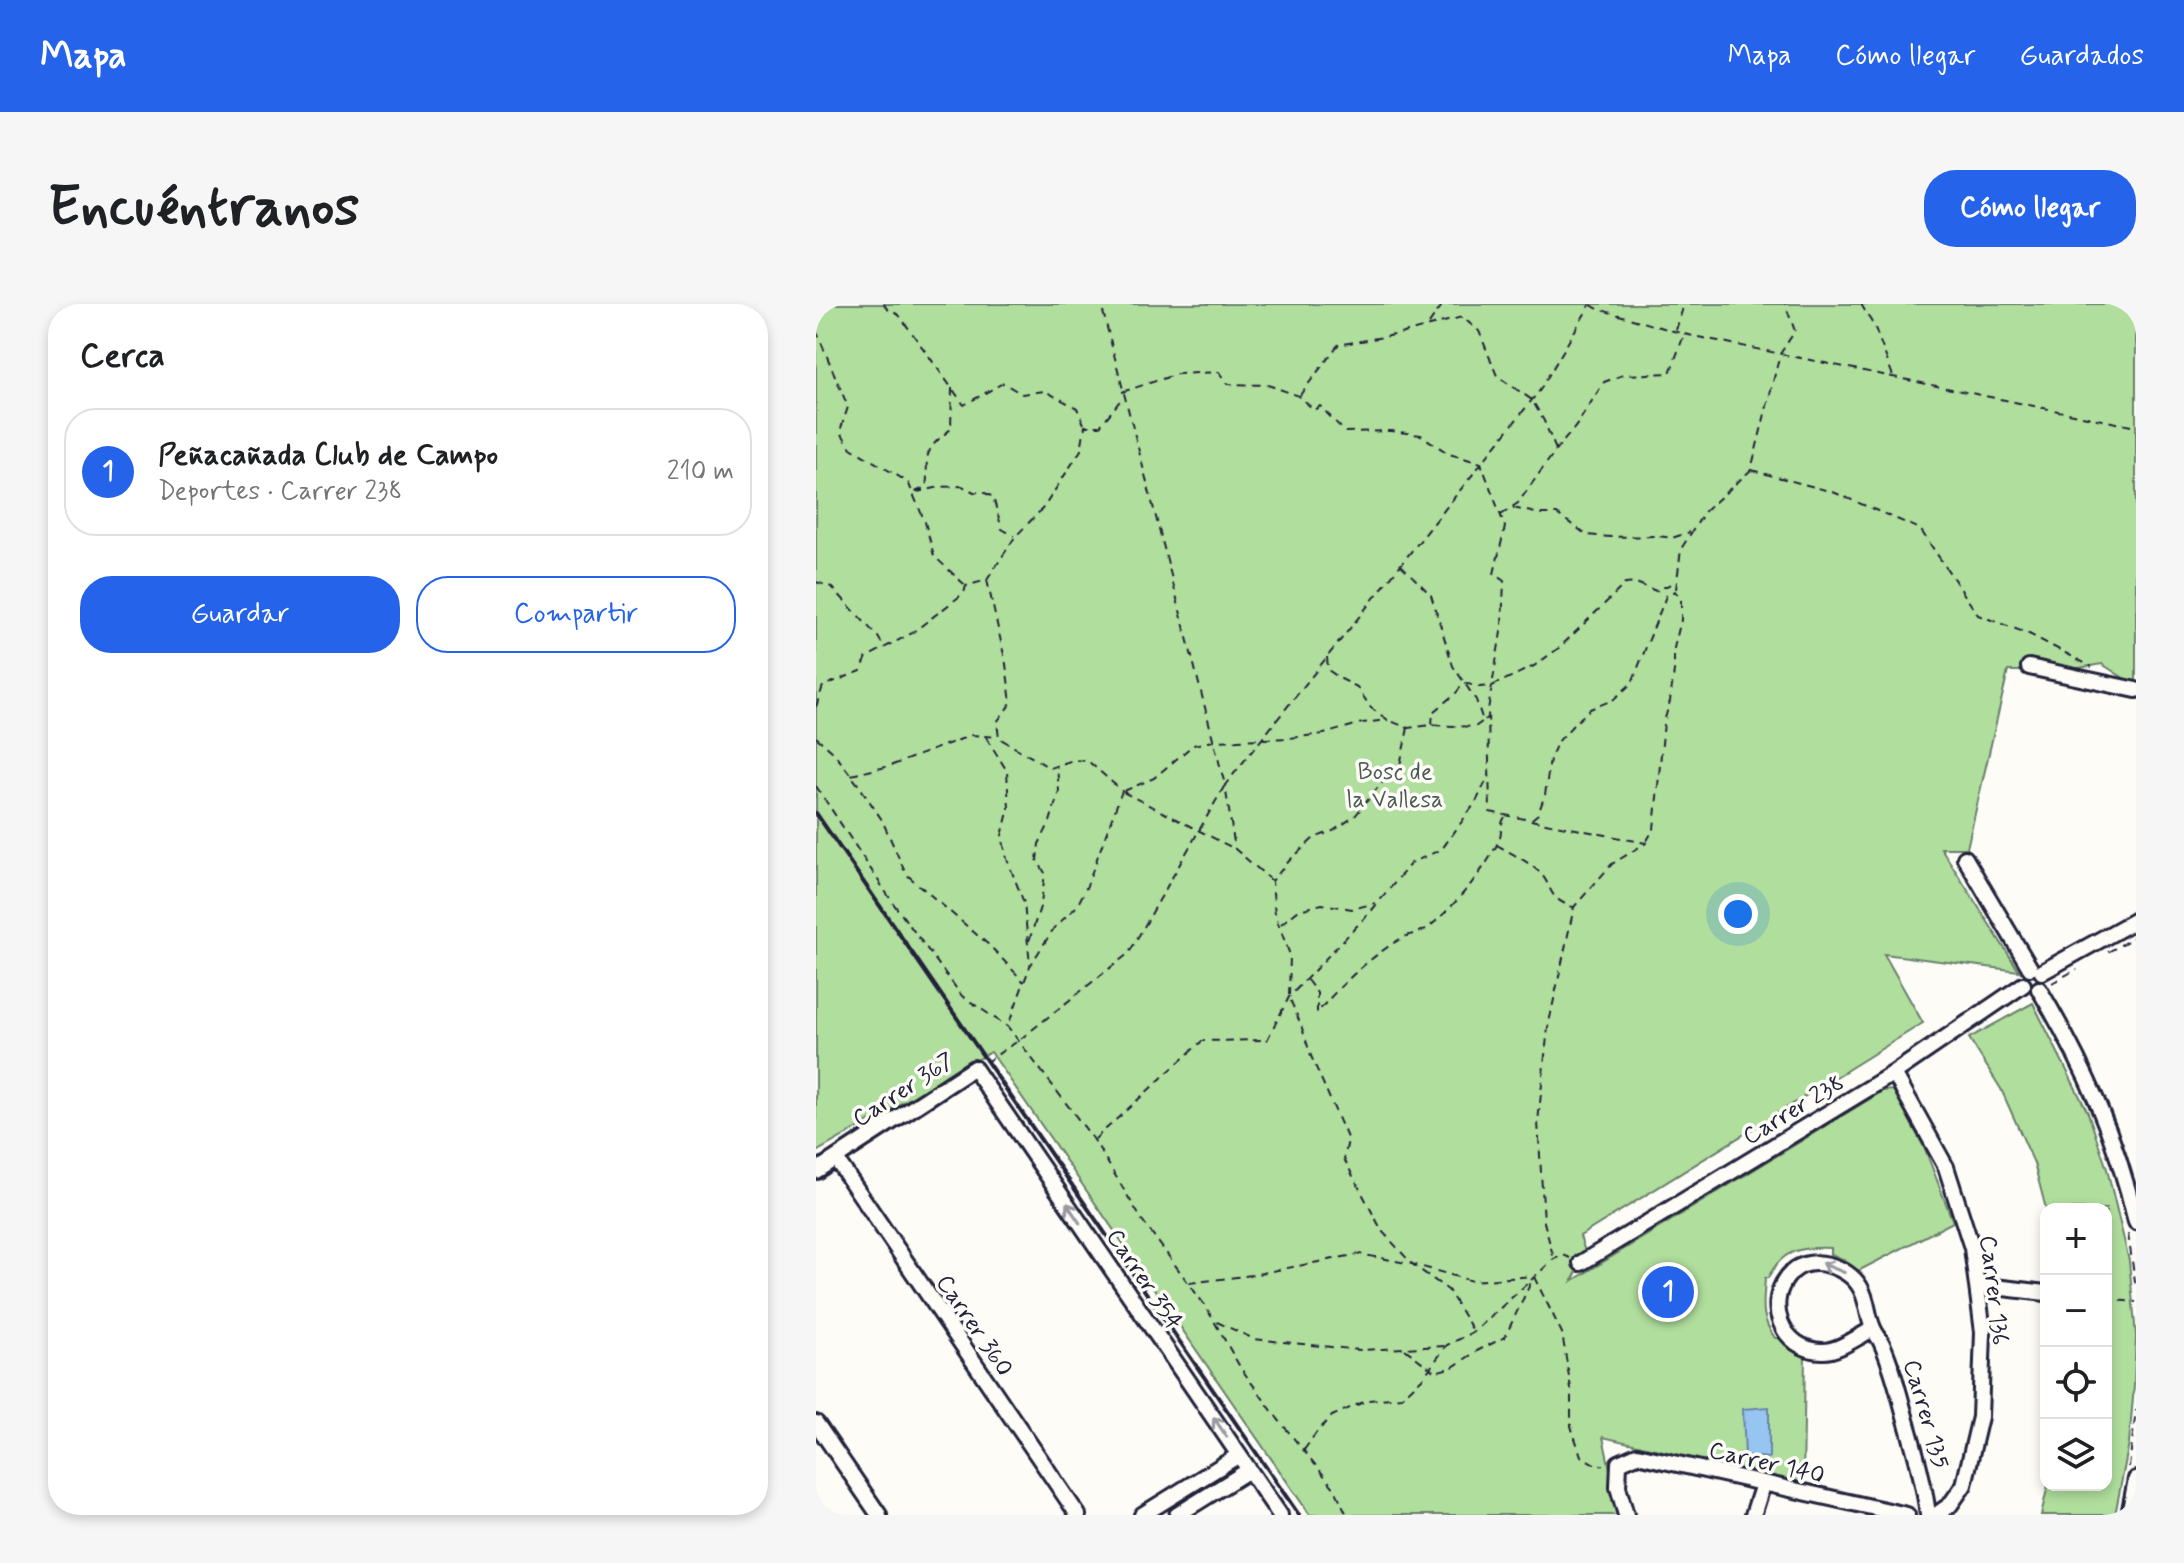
<!DOCTYPE html>
<html lang="es">
<meta charset="utf-8">
<style>
body{margin:0;font-family:Mynerve,sans-serif;background:#f6f6f6;color:#202124}
.controls{position:absolute;right:24px;bottom:24px;display:grid;overflow:hidden;border-radius:16px;box-shadow:0 4px 12px #0003}
.controls button{width:72px;height:72px;display:grid;place-items:center;padding:0;border:0;border-bottom:2px solid #e0e0e0;background:#fff;color:#202124;font:40px sans-serif}
.you{position:absolute;left:922px;top:610px;width:28px;height:28px;margin:-20px;border:6px solid #fff;border-radius:50%;background:#1a73e8;box-shadow:0 0 0 12px #1a73e833}
.badge{display:grid;place-items:center;width:52px;height:52px;border-radius:50%;background:#2563eb;color:#fff;font-size:26px;font-weight:700}
.pin{position:absolute;translate:-50% -50%;border:4px solid #fff;box-shadow:0 2px 8px #0006}
.list{margin:0;padding:0;list-style:none}
h2{display:flex;justify-content:space-between;align-items:center;height:104px;margin:0;padding:0 32px;font-size:34px}
h2 small{font-size:26px;font-weight:400;color:#757577}
.list li{display:grid;grid-template-columns:52px 1fr auto;gap:24px;align-items:center;box-sizing:border-box;height:128px;margin:0 16px 16px;padding:0 16px;border:2px solid #e0e0e0;border-radius:32px}
.list b{display:block;font-size:30px;white-space:nowrap}
.list p{margin:0;font-size:26px;white-space:nowrap;color:#757577}
.list em{font-size:26px;font-style:normal;color:#757577}
.actions{display:flex;gap:16px;padding:24px 32px}
.actions a{flex:1;padding:18px 0;border:2px solid #2563eb;border-radius:32px;text-align:center;font-size:28px;color:#2563eb}
.actions .main{background:#2563eb;color:#fff}
.icon{flex:none;width:44px;height:44px;fill:none;stroke:currentColor;stroke-width:2;stroke-linecap:round;stroke-linejoin:round}
.map{position:relative;flex:none;width:1320px;height:1211px;overflow:hidden;border-radius:32px}
header{display:flex;align-items:center;gap:48px;box-sizing:border-box;height:112px;padding:0 40px;background:#2563eb;color:#fff}
header strong{font-size:38px}
nav{display:flex;gap:44px;margin-inline-start:auto;font-size:28px}
.intro{display:flex;align-items:center;justify-content:space-between;box-sizing:border-box;height:192px;padding:0 48px}
h1{margin:0;font-size:56px}
.button{padding:20px 36px;border-radius:32px;background:#2563eb;color:#fff;font-size:28px;font-weight:700}
main{display:flex;gap:48px;padding:0 48px}
aside{flex:1;background:#fff;border-radius:32px;box-shadow:0 4px 12px #0003}
.map>svg:first-child{display:block}
</style>
<header>
<strong>Mapa</strong>
<nav><a>Mapa</a><a>Cómo llegar</a><a>Guardados</a></nav>
</header>
<div class="intro"><h1>Encuéntranos</h1><a class="button">Cómo llegar</a></div>
<main>
<aside>
<h2>Cerca<small></small></h2>
<ul class="list">
<li><span class="badge">1</span><div><b>Peñacañada Club de Campo</b><p>Deportes · Carrer 238</p></div><em>210 m</em></li>
</ul>
<div class="actions"><a class="main">Guardar</a><a>Compartir</a></div>
</aside>
<div class="map">
<svg width="1320" height="1211" viewBox="0 0 1320 1211">
<rect width="100%" height="100%" fill="#fdfcf7"/>
<filter id="ink" filterUnits="userSpaceOnUse"><feTurbulence type="fractalNoise" baseFrequency=".0125" numOctaves="2"/><feDisplacementMap in="SourceGraphic" scale="16" xChannelSelector="R" yChannelSelector="G"/><feConvolveMatrix kernelMatrix="1 2 1 2 8 2 1 2 1" color-interpolation-filters="sRGB"/></filter>
<g filter="url(#ink)">
<path fill="#b0de9d" stroke="#69806c" stroke-width="2" d="M0 0H1320V382L1286 360 1245 367H1192L1151 544H1125L1203 667 1068 650 1107 719 764 932 770 951 756 977 1067 787 1077 786 1109 845 1137 918 1042 967 1027 955 1015 950V944C985 943 966 945 952 974H949C948 998 943 1012 959 1034H968L991 1047 989 1052 987 1179 787 1133 804 1211H494L175 748 0 848Z
M1217 699 1272 809 1291 865 1313 957 1320 1032 1318 1082 1313 1139 1299 1211H1225L1232 1181H1290V905H1230L1218 859 1185 785 1153 734Z"/>
<path fill="#96c5f1" stroke="#6884a8" stroke-width="2" d="M953 1103V1154L929 1152 927 1105Z"/>
<g fill="none" stroke-linecap="round" stroke-linejoin="round">
<g stroke="#22223b" stroke-width="20">
<path id="street" d="M1213 363 1320 386
M1149 554 1214 664
M1226 668 1320 616
M1223 685C1268 761 1300 832 1320 918
M1078 769 1130 863 1156 944 1167 1028 1164 1113 1148 1181 1134 1201 1120 1211
M20 855 262 1211
M0 867 158 764 464 1211
M765 959 1078 769 1207 681
M1161 981 1230 989
M1057 1025C1043 1032 1023 1047 1007 1047 965 1047 946 996 976 968 995 950 1032 962 1044 983 1052 996 1051 1011 1057 1024 1059 1030 1064 1034 1066 1040 1077 1064 1083 1090 1090 1116 1099 1147 1108 1178 1112 1211
M0 1119 63 1211
M326 1211 423 1151
M361 1211 433 1166
M810 1211 802 1183 803 1159 821 1151 1091 1211
M937 1211 947 1180
M1313 1211 1320 1175"/>
</g>
<path stroke="#22223b" stroke-width="2" stroke-dasharray="8 6" stroke-linecap="butt" d="M68 0 71 5 83 11 148 101 187 79 206 90 229 87 261 104 268 120
M1045 0 1059 24 1077 72
M775 1 782 5 868 30 1320 123
M613 20 627 0
M0 26 32 103 24 127 35 144 92 178 109 218 118 252 149 281
M860 26 868 0
M136 84 135 125C125 133 112 142 111 156 110 166 112 172 110 183L97 189 124 183 146 182 158 188 169 189 177 193 186 225 198 232
M306 88 361 70 403 68 411 80 452 81 483 92 498 106 504 102 529 128 576 127 605 131 633 150 665 159 689 223 678 270 688 277 686 322 672 406 674 508 830 539 796 560 758 603 732 723 722 818 728 918 738 955
M484 91 522 41 584 30 646 13 663 27 681 72 716 96 728 117 740 146
M935 166 1017 188 1104 225 1162 311 1213 330 1276 363
M697 204 724 210H741L771 231 795 233 842 232 856 234 874 228
M685 211 702 199 740 146 760 122 788 78 807 71 854 69 868 31
M585 261 615 291 637 362 660 396 667 417 671 414
M171 276 190 360 195 399 181 418 183 434 234 464 257 456 272 457 306 487 270 584 261 602 238 624 214 662 192 722
M0 278 16 283 62 333 68 343
M860 285 865 245 889 207 935 166 964 50 979 27 969 0
M511 353 512 366 525 375 541 383 555 404 572 416 592 424 616 421 659 423 667 417
M0 403 7 382 45 367 51 353 96 329 148 289 150 282 171 276 199 233 228 203 265 146 269 122H284L307 93
M616 421 617 408 640 389 648 379 663 383 676 382 718 362 743 344 809 280 820 279 840 287 859 278
M592 424 584 461 563 482 539 512 517 527 498 534 473 557 456 577 459 611 474 651 473 693 485 721 495 752 532 836 528 855 566 927 596 960 632 986 658 1028
M0 433 18 449 44 483 66 516 90 570 174 642 208 678
M170 433 191 467 193 504 186 532 191 555 208 599 214 661
M35 471 74 462 156 431 182 433
M0 482 77 599 146 692 192 723 278 836 326 916 390 1003 424 1063 462 1115 519 1185 531 1211
M308 487 338 474 377 441 398 437 473 434 508 430 546 419 572 416
M307 488 419 545
M716 515 722 510 729 491 734 455 741 439 757 421 774 405 797 396 816 379 850 292 859 287 865 296V316L858 344V367L854 397 848 418 838 525 830 538
M681 541C694 549 710 556 721 566 739 582 728 593 757 603
M456 577 419 545 409 481 724 86 774 1
M465 620 483 606 506 600 536 605 560 599
M213 637 225 600 229 569 221 556 223 540 234 518 243 487 241 463
M1292 648 1320 632
M491 676 501 689V709C524 681 553 654 584 635 593 630 605 629 613 623 636 605 672 563 683 536 687 528 683 521 689 513
M1236 679 1261 665
M170 758 202 737 313 649 409 481 285 0
M279 835 386 737 451 736 473 693 556 606 595 559 626 545 660 498 673 471
M1312 930 1320 984
M718 973 746 1029 755 1085V1122L765 1152 782 1162 788 1161
M373 979 436 971 543 950 596 960 656 977 717 972
M1290 995 1320 998
M401 1018 438 1035 544 1046 630 1042
M589 1045 619 1068 637 1063 661 1047 689 1033 717 974
M488 1146 500 1129 516 1112 552 1096 586 1093 606 1075 631 1041 658 1028 738 955 747 951 754 954
M1313 1163 1320 1106"/>
<use href="#street" stroke="#fdfcf7" stroke-width="14"/>
<path stroke="#22223b" stroke-width="4" d="M0 509 483 1211"/>
</g>
<defs><path id="oneway-shaft" d="M-6 0H5M1.5-3L5.5 0L1.5 3" fill="none" stroke-width="1.6" stroke-linecap="round" stroke-linejoin="round" transform="scale(2)"/></defs>
<g stroke="#9a9aa2">
<use href="#oneway-shaft" transform="translate(257 909) rotate(-124)"/>
<use href="#oneway-shaft" transform="translate(1017 964) rotate(-158)"/>
<use href="#oneway-shaft" transform="translate(404 1123) rotate(-124)"/>
</g>
</g>
<g text-anchor="middle" stroke-width="7" stroke-linejoin="round" paint-order="stroke">
<g font-size="24" fill="#4d5a58" stroke="#fdfcf7">
<text x="579" y="475">Bosc de<tspan x="579" dy="28">la Vallesa</tspan></text>
</g>
<g font-size="24" fill="#22223b" stroke="#fdfcf7">
<text transform="translate(87 785) rotate(-33)" y="8">Carrer 367</text>
<text transform="translate(977 805) rotate(-31)" y="8">Carrer 238</text>
<text transform="translate(329 975) rotate(56)" y="8">Carrer 354</text>
<text transform="translate(1179 986) rotate(83)" y="8">Carrer 136</text>
<text transform="translate(159 1021) rotate(56)" y="8">Carrer 360</text>
<text transform="translate(1111 1110) rotate(74)" y="8">Carrer 135</text>
<text transform="translate(951 1158) rotate(13)" y="8">Carrer 140</text>
</g>
</g>
</svg>
<div class="controls">
<button>+</button>
<button>−</button>
<button><svg class="icon" aria-label="locate" viewBox="0 0 24 24"><circle cx="12" cy="12" r="6"/><path d="M12 2v4M12 18v4M2 12h4M18 12h4"/></svg></button>
<button><svg class="icon" aria-label="layers" viewBox="0 0 24 24"><path d="M12 4l9 5-9 5-9-5zM3 14l9 5 9-5"/></svg></button>
</div>
<div class="you"></div>
<div class="pin badge" style="left:852px;top:988px">1</div>
</div>
</main>
